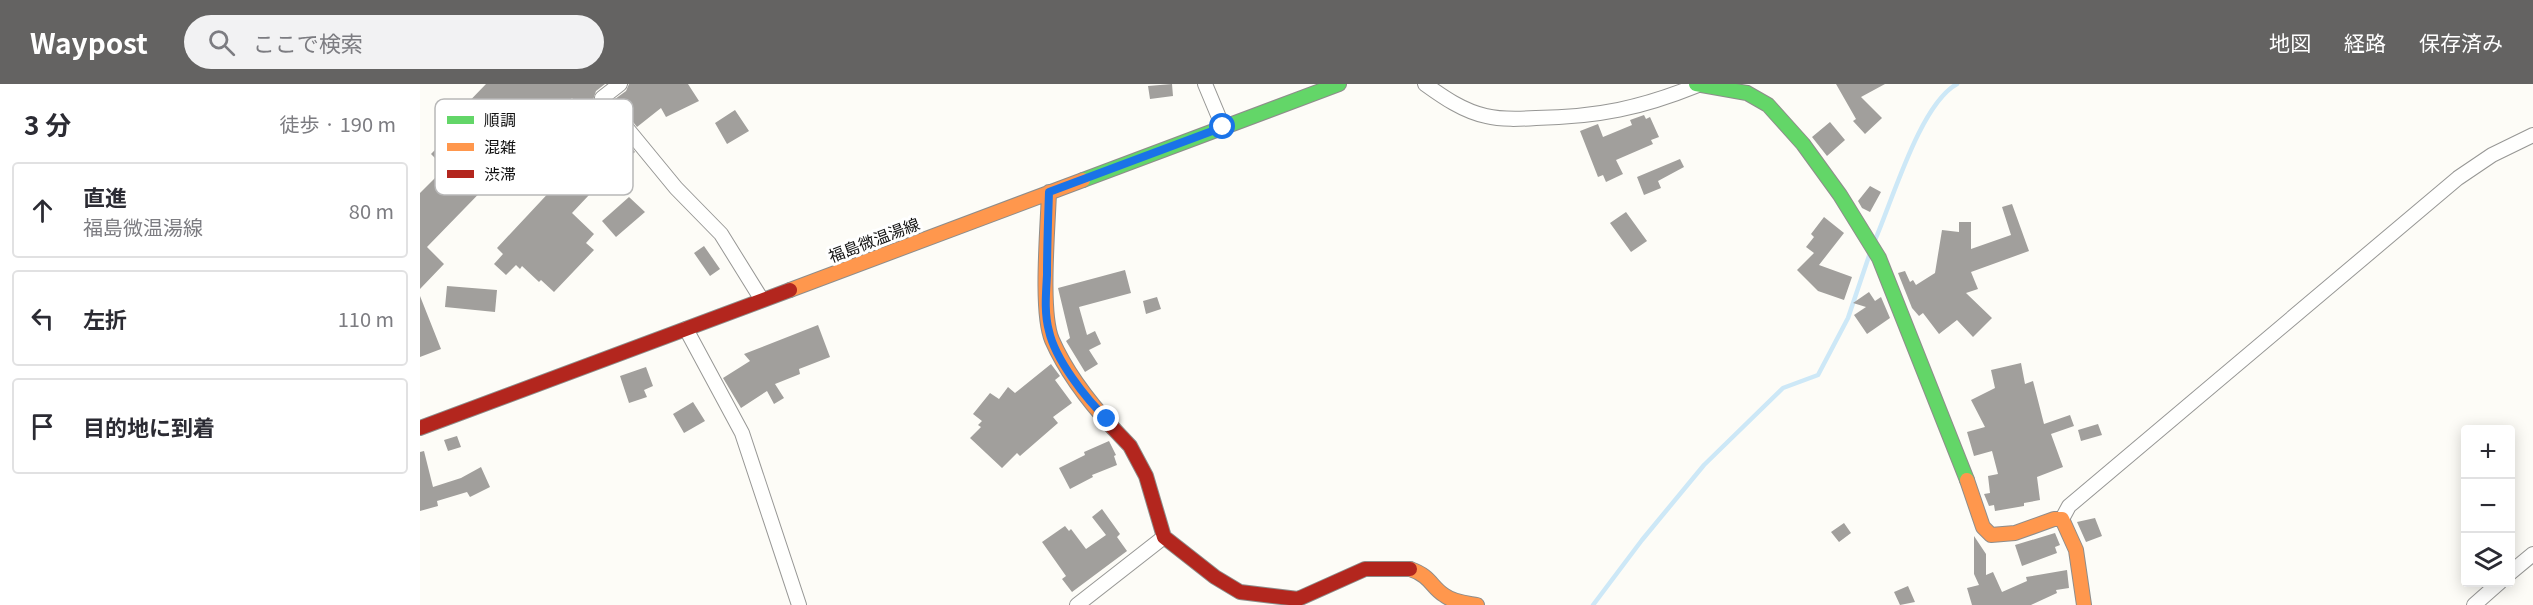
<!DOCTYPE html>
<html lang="ja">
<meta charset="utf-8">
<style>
body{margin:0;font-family:Georgia,"Noto Sans JP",serif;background:#f2f2f3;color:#2b2b33}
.controls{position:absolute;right:18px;bottom:18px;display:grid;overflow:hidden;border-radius:6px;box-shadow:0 3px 15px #0003}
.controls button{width:54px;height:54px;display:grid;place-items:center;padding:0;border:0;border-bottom:2px solid #e1e1e2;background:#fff;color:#2b2b33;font:30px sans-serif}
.stop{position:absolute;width:18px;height:18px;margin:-14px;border:4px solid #1a73e8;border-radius:50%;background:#fff}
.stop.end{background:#1a73e8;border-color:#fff;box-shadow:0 2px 6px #0008}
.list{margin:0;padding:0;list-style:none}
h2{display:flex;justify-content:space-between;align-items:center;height:78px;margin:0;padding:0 24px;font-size:26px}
h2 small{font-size:20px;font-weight:400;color:#7c7c81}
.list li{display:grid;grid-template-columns:39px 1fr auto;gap:18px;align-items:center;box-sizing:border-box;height:96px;margin:0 12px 12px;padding:0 12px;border:2px solid #e1e1e2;border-radius:6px}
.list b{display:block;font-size:22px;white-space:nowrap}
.list p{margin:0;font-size:20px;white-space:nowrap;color:#7c7c81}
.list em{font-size:20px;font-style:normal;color:#7c7c81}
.icon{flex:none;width:33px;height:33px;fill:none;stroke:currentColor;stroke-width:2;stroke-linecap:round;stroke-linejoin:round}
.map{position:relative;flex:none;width:2113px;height:521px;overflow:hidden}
header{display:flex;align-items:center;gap:36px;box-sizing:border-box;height:84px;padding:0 30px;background:#646362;color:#fff}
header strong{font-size:28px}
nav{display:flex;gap:33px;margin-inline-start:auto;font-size:21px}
.search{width:420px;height:54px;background:#f2f2f3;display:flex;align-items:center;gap:15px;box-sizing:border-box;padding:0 21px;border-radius:33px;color:#7c7c81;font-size:22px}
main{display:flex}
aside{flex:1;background:#fff}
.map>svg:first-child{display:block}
</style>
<header>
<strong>Waypost</strong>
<div class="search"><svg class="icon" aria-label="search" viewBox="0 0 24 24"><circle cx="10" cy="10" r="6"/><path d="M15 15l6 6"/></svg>ここで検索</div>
<nav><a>地図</a><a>経路</a><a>保存済み</a></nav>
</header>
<main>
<aside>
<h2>3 分<small>徒歩 · 190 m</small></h2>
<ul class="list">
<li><svg class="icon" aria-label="ahead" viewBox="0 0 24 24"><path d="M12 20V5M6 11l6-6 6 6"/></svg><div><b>直進</b><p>福島微温湯線</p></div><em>80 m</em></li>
<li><svg class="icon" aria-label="left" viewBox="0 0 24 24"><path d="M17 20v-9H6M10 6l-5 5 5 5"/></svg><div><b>左折</b></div><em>110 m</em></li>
<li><svg class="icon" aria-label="arrive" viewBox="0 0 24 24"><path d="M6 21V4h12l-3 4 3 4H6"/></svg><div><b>目的地に到着</b></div></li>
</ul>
</aside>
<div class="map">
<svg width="2113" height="521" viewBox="0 0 2113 521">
<rect width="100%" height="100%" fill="#fdfcf7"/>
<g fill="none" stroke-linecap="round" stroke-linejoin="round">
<path stroke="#cde8f7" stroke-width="4.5" d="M1455 156C1472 118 1500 20 1537 0
M1173 521 1222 456 1284 381 1363 304 1398 291 1428 234 1450 169"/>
</g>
<path fill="#a19f9c" d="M66 0H185L176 7 173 16 215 68 200 80 181 55 184 54 169 35 170 34 152 14 7 163 24 180 0 205V109L25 84 11 70 42 38 36 31Z
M209 0H268L279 17 246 33 241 24 217 43 195 15 206 7Z
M752 0 753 12 730 15 728 2Z
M1416 0H1465L1441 13 1462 34 1445 50 1433 37 1436 35Z
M315 26 329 47 307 60 295 39Z
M1224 31 1226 35 1230 33 1239 53 1231 56 1233 60 1196 76 1203 90 1186 98 1183 91 1178 93 1160 47 1178 40 1183 53 1212 41 1210 36Z
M1410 38 1425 56 1407 72 1392 53Z
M164 71 187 92 152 129 174 150 166 159 174 166 134 208 121 196 119 198 102 182 100 185 96 181 86 191 74 180 83 170 77 164Z
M1260 75 1264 83 1238 97 1241 104 1224 111 1217 93Z
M1450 102 1461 108 1450 128 1442 124 1438 117Z
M209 113 225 128 196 153 182 137Z
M1592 120 1609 167 1551 188 1558 205 1546 209 1572 234 1553 253 1537 236 1519 250 1503 229 1499 232 1492 224 1478 189 1485 187 1490 198 1493 196 1496 201 1515 189 1522 146 1539 148V138H1551V165L1591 151 1582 123Z
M1206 128 1227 157 1211 168 1190 139Z
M1404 133 1424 149 1399 181 1432 193 1424 216 1398 207 1377 186 1394 169 1386 163 1394 153 1391 150Z
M284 162 300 185 290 192 274 169Z
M705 186 711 209 659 223 667 251 675 247 681 260 669 266 678 280 665 288 646 257 650 254 638 204Z
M27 202 77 206 75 228 25 223Z
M1449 208 1455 217 1461 213 1470 234 1447 250 1434 231 1446 223 1433 219Z
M0 212 21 265 0 273Z
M737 213 741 225 726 230 723 217Z
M398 241 410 273 379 285 380 290 355 300 364 314 354 320 347 307 321 324 303 294 330 277 324 270Z
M1601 279 1605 300 1613 297 1624 340 1650 331 1654 342 1631 350 1643 383 1617 393 1620 416 1604 419V422L1575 427 1574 421 1569 422 1564 410 1570 409 1568 392 1578 390 1572 367 1554 372 1547 348 1565 343 1551 316 1575 304 1571 286Z
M631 280 640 292 635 296 652 319 633 333 638 339 600 372 597 369 582 384 550 354 561 343 558 341 562 337 553 330 570 309 579 315 588 303 595 309Z
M226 283 233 302 224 306 227 313 209 319 200 292Z
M273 318 285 337 264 349 253 330Z
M1678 340 1682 351 1661 357 1658 346Z
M37 352 41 363 28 367 24 356Z
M689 357 696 371 694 372 697 381 672 391 673 393 650 405 639 384 665 371 664 368Z
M4 367 13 403 41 394 61 383 70 403 50 413 47 408 17 417 18 422 0 427V368Z
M682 425 700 450 697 453 707 467 652 508 642 495 646 492 622 458 645 442 649 447 651 445 666 465 686 451 672 433Z
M1675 434 1682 452 1666 458 1657 438Z
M1424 439 1431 449 1419 458 1411 448Z
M1635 449 1640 461 1635 463 1637 469 1602 482 1595 461Z
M1554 452 1566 470V491L1573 488 1582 508 1607 497 1606 493 1647 486 1649 504 1636 506 1637 509 1611 521H1552L1547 504 1559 501 1554 490Z
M1488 502 1495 518 1480 521 1474 508Z"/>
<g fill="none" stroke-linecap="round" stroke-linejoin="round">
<g stroke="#979795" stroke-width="16">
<path id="street" d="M200 0 182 14 256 104 301 150 342 216
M785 0 803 43
M1005 0C1023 13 1043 27 1066 32 1082 36 1100 35 1116 34 1178 33 1221 24 1278 1
M266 245 322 349 379 521
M1642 435 1649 422 2038 94 2072 71 2113 51
M2090 489 2113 470
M657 521 744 453
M2054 521 2080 498"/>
</g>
<g stroke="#8e8d8b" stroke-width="16">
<path id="fast" d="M1276 0 1327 9 1348 21 1383 60 1420 111 1459 174 1547 396
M663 96 919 0"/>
</g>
<g stroke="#8e8d8b" stroke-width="16">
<path id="slow" d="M629 108C628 142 620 228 632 256 646 288 670 319 693 344
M370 206 663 96
M1547 396 1563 443 1571 451 1595 449 1634 435H1642L1656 466 1664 521
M990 485C1011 492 1011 503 1024 511 1033 518 1046 519 1057 521"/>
</g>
<g stroke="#8e8d8b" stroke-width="16">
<path id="jam" d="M0 344 370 206
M693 344 710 362 726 392 744 453 795 493 820 508 878 515 945 485H990"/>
</g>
<use href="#street" stroke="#fffffe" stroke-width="14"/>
<use href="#fast" stroke="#63d668" stroke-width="14"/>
<use href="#slow" stroke="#ff974d" stroke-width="14"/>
<use href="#jam" stroke="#b3261e" stroke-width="14"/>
</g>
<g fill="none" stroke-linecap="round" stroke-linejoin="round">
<path stroke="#1a73e8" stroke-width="8" d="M687 335C666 315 635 275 629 247 624 229 626 209 627 191 627 163 628 136 629 108L803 43"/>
</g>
<g text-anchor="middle" stroke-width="6" stroke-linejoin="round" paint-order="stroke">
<g font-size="16" fill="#111" stroke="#fff">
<text transform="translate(454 156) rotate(-21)" y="6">福島微温湯線</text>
</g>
</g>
<rect x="15" y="15" width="198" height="96" rx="9" fill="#fff" stroke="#b8b8b8" stroke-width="1.5"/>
<rect x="27" y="32" width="27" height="8" fill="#63d668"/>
<rect x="27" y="59" width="27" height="8" fill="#ff974d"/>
<rect x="27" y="86" width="27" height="8" fill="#b3261e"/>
<g font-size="16" fill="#111">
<text x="64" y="42">順調</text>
<text x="64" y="69">混雑</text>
<text x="64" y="96">渋滞</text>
</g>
</svg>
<div class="controls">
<button>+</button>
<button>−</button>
<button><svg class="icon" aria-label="layers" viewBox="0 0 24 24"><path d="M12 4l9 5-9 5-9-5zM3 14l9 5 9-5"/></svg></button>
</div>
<div class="stop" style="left:803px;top:43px"></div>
<div class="stop end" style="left:687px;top:335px"></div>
</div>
</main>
